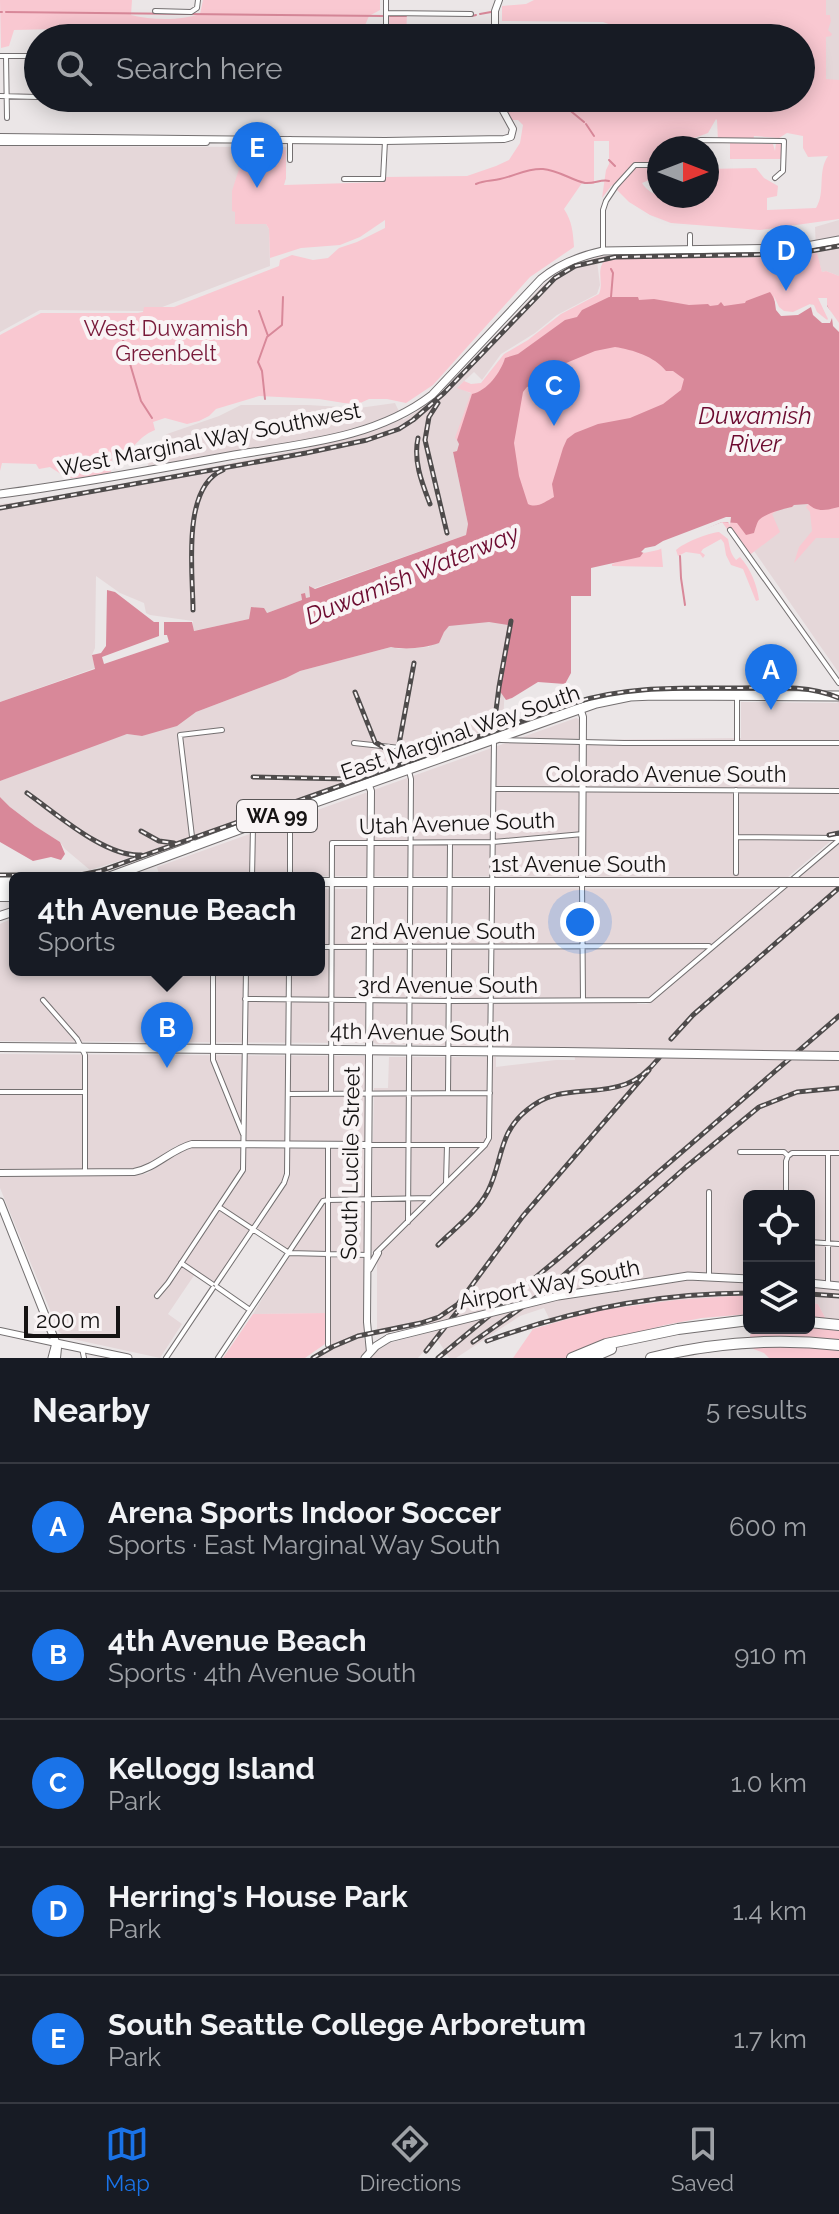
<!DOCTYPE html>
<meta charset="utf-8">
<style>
body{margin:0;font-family:Raleway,sans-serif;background:#242831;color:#f1f3f6}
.controls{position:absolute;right:24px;bottom:24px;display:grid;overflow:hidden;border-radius:12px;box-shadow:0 4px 20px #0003}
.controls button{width:72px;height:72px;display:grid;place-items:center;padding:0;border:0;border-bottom:2px solid #363941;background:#171b24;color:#f1f3f6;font:40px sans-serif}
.compass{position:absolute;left:647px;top:136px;width:72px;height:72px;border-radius:50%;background:#171b24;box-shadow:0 4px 20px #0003;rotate:90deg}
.scale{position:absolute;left:24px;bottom:20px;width:96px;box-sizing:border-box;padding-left:8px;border:4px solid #151313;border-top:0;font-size:22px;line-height:28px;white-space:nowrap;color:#151313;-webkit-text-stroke:6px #f9f4f5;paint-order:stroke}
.you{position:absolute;left:580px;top:922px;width:28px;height:28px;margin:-20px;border:6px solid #fff;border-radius:50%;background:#1a73e8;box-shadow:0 0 0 12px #1a73e833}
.badge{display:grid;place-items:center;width:52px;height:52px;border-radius:50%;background:#1a73e8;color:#fff;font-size:26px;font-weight:700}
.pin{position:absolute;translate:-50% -66px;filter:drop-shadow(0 2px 4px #0008)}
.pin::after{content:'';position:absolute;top:42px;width:28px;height:24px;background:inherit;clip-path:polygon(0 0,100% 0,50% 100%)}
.popup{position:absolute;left:9px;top:872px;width:316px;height:104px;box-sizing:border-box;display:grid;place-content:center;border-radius:12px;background:#171b24;filter:drop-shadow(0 2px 6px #0005);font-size:26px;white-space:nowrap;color:#9ea1a6}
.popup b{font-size:30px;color:#f1f3f6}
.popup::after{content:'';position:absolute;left:50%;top:100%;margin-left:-16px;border:16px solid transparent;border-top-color:#171b24}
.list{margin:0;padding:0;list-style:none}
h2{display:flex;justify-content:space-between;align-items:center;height:104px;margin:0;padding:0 32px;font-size:34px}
h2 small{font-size:26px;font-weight:400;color:#9ea1a6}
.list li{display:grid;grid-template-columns:52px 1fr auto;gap:24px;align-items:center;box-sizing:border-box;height:128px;padding:0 32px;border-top:2px solid #363941}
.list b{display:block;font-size:30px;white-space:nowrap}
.list p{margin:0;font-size:26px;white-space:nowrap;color:#9ea1a6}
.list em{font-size:26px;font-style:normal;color:#9ea1a6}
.icon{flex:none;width:44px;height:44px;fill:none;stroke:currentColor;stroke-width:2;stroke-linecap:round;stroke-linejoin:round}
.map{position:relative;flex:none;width:839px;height:1358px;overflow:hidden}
.search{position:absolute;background:#171b24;box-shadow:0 4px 20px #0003;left:24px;right:24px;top:24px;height:88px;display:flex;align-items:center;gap:20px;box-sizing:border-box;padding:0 28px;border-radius:44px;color:#9ea1a6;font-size:30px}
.sheet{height:744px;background:#171b24}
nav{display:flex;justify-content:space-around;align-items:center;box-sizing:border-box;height:112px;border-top:2px solid #363941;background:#171b24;font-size:22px;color:#9ea1a6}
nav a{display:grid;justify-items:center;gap:4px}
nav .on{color:#1a73e8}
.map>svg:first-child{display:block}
</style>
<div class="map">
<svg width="839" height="1358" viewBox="0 0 839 1358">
<rect width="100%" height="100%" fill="#ebe6e7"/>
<path fill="#e5d7d9" d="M826 0H839V80H826Z
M0 146 286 147V178L266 224 269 229 270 266 157 309 144 311 40 310 0 332Z
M839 220V276L826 271 822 272 816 252 781 256 620 258 597 261 600 285 597 294 557 315 535 333 501 354 482 380 474 372 458 387 472 394 457 451 453 452 468 524 466 535 312 589 311 597 306 598 301 595 302 600 267 613 251 608 250 619 193 631V621L150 615 146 613 144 603 120 593 96 576 95 648 92 655 95 668 0 702V504L44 499 309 448 308 441 147 468 152 453 167 434 219 416 241 405H308L359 408 395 403 403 420 432 401 452 383 543 285 569 267 601 256 619 255 796 253 816 250 815 227Z
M797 502 839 507V673L754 551 779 532 771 514 780 509 792 507Z
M509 608 503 723 404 762 196 837 90 870 65 849 60 842 35 826 10 807 0 797V781L88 747 127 734 142 736 181 721 196 712 286 678 300 671 391 647 400 649 429 647 449 626Z
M839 701V834L788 877 195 876 159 874 157 867 576 718 579 719 580 740 741 738V702L837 703Z
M839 841V1326L829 1325 818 1304 809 1302V1196H749V1295L639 1304 600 1310 552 1324 544 1308 520 1316 456 1358H449L436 1337 418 1358H317L335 1347 363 1337 372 1357 377 1351 389 1343 435 1331 434 1323 377 1335V1252L371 1250 374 1088H388L389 1057H496V1067L556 1060H575L574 1048 376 1044 373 1042 374 888 777 889 652 996 647 999H636L637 1004H646L650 1003Z
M319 889H366L365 1043 0 1041V924L4 922 15 918V970H319Z
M0 1054 365 1056V1144L198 1141 176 1146 143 1167 134 1169H0Z
M190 1148 364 1149V1334L330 1346V1313L253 1314 291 1251 252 1225 215 1282 197 1271 168 1314 182 1324 160 1358 68 1338 59 1332 0 1188V1176L140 1175 148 1173 181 1150Z"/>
<path fill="#f9c8d1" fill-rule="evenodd" d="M0 0H132L131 15C151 20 180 21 200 14L203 0H380V10L369 16 363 30 358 31V38L297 35 296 29H273L272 27 268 36 88 38 59 29 14 30 9 46 1 48Z
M534 0H826V15H830L831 21 828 30 832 34 831 36 826 37V79L839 80V219L760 230 671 223 650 215 629 202 612 185 602 198 606 170 609 164V141H594V184L582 183 564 209C572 221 573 232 574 247L530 277 433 385 406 403 387 399H369L358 404 344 403 319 399 259 396 216 409 209 416 199 421 187 424 165 418 153 422 155 430C136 437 136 452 112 456L111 472 87 478H67L50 467 39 469 36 464 2 463 0 471V335L41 313H138L143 312 144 307H174L279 266 280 260 292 255 313 260 328 258 339 248 357 242 385 228V220L360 237 340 245 301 248 270 258 269 229 266 224H235V212L232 211V191L245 150H286V178L284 185 384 182 385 177 467 176 496 166 509 160 520 143 523 125 518 120H512L499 98H801V38H632L623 29 603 22 502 21V6L526 4ZM716 119 717 120 718 141H753L754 136 779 138 787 133 803 136V148L808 157 828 156C817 172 826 192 816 208L767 210V198L777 196 778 186 764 178 756 168 707 169V196H659C653 193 647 191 642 183L659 176V148H680L686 141 708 133Z
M388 14H407L406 38H388Z
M730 143 773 144 775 151 776 143H782V159H730Z
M817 253 822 272 826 271 839 276V329L836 320 833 318 834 327 839 332V338L824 326 822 323 826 324 831 322 832 316 825 302 822 301 825 312 830 318 829 321 819 316 811 304C796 311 784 323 775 301L776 310 781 316 721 323 689 321 658 313 641 312 587 324 565 334 530 368 490 400 462 436 457 440 455 438 471 393 457 388 464 381 471 384 481 383 504 354 528 340 561 314 599 294C604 283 596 271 604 261L619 259 782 257Z
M592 340 723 356 561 495 525 513 508 421 530 372Z
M775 493 839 507V538H816L794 563 799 547 812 531 810 512 806 507 808 504 795 503 792 507 780 509 772 514 780 532 747 557 722 522 693 534Z
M719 532 728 539C730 548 730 553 736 560L740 557C751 569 757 585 759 600L756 601 743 569 731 565 726 555 724 543 721 539 703 549 701 552 705 555 703 558 700 554 686 552 678 556 676 550C683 543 708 533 719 532Z
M661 546 663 567 612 566V564Z
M749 1295V1314L702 1318 665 1325 606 1341 565 1358H513L533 1329 600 1310 676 1300Z
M809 1302 818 1304 829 1325 839 1326V1358H769L764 1353 751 1348 750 1335 757 1328H809Z
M325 1313V1344L305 1358H223L253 1314Z"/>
<path fill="#d88899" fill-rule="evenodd" d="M770 292C774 297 776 306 780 310 789 318 803 309 811 304L815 312 826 321 829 320 821 300 825 301 839 329V507C827 510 818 513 808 504L794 505 792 507C783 509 766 513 759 520 757 522 755 530 754 533L746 535 737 523 722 522 643 553 640 557 591 568V596H571V673L565 684 538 682 512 698 506 700 497 687 508 625 489 622 449 626 444 632 439 643C425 648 406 650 391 647L300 671 286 678 196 712 177 726 142 736 127 734 0 781V702L95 669 92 655 101 653 106 646 107 590 115 592 154 622H192L194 631 249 619 251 607 264 608 267 613 302 600 301 594 305 593 306 598 310 597 309 586 315 589 466 535 468 524 453 452 457 451 459 444 457 440 472 394C487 391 501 372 505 358L518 354 565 320 577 317 582 310 609 297H638L639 300 654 299 689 305 708 304 710 306 718 305 721 302 724 306 745 303 746 301ZM615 347C633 350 654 356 666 371H673L684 379 681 390 663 404 630 418 598 424 575 433 567 439 563 448 552 484 554 497C546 501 537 509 528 504L519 476 514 443 523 392 527 387 547 380 559 366 595 351Z
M0 797 10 807 35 826 60 842 65 854 61 860 51 857 33 861 0 842Z"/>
<path fill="#ebe6e7" d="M774 296 779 307 784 311 793 312 810 304 814 305 817 312 827 320 828 319 818 298H827V306L839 323V332L833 326 832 318 830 323H822L813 315 811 307 798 315 781 316 776 310Z
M726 517H731L730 525 728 522H722L658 550 644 553 641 552 645 548 655 546 663 541Z
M159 618H164V635H167L169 642 104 664 102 657 159 636Z"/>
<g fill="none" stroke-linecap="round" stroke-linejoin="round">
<path stroke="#d88899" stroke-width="2" d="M0 12H2
M6 12 383 16
M480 14 491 12
M390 16H406
M472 16 476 15
M555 98 584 122
M586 124 594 136
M609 160 615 166
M261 163 269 162V160
M476 184C484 180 492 181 500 179 515 176 527 168 543 169 558 170 571 180 585 183 594 184 601 179 609 181
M611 297 613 273 611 269
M259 311 268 336
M123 340 141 401 152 418
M265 399 262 371 258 362 267 337 282 325 283 297
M680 556 681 578 685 605"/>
<g stroke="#747071" stroke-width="6">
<path id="minor" d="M155 11 191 12 197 8 198 0
M386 13 471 14
M386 38V0
M0 56H38
M6 56 7 118
M0 96 37 97
M329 98H495
M290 139V160
M684 148 690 143 701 140 784 141 783 171 775 178
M344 179H383L385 141
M785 233V248
M690 235V250
M603 251V210L606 201 616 186 635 165H659
M730 530 839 683
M501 740 624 743H839
M354 743 400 748 404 752 411 779 408 1222
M737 743V697
M494 789 839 791
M736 790V873
M290 814V878
M736 837 839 838
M193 845 180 735 222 730
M252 878 253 826
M0 879H15
M582 883 583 1000
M319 947 709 946
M213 970V1060L243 1134
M245 999 449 1001 650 1000 839 840
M43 1000 77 1039 85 1055V1172
M0 1092H85
M331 1093 332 843 493 842 583 834
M448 1093 450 843
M288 1094 490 1093
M369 1145H485
M740 1152H784L788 1156 792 1153H839
M828 1153V1283
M446 1183 447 1145
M709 1192V1276
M786 1196V1161L788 1156
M219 1207 289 1253 368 1255
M809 1242 839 1244
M376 1253 485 1145 489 1138 494 741
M181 1263 212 1284
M216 1284 284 1183 287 1174 289 970
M217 1287 250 1310
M157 1296 168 1283 243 1170 246 970
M328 1345V1145
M82 1348 84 1358
M166 1358 213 1288
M218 1358 323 1201 328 1200 431 1198"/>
</g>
<g stroke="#747071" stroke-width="8">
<path id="tertiary" d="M495 38V11L499 0
M0 137 385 141 504 139 511 137 513 129 496 98
M0 142H206
M580 708 583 717 582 883
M368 783 371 791 367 1322 370 1352
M0 1173 134 1172C156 1168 170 1150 192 1144L369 1145
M369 1269 378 1253
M0 1331 56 1343 58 1348 57 1358"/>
</g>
<g stroke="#747071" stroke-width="9">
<path id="secondary" d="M0 494C77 484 153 470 229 456 299 444 375 439 432 395L541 279C559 264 580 256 603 251L796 248 839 240
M0 1202 56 1343
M809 1283 839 1286
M618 1287 688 1276 749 1279
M56 1343 128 1358
M52 1358 56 1343
M365 1358 376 1346 389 1338"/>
</g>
<g stroke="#747071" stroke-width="10">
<path id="primary" d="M319 882H693
M0 916 15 911
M0 1047 563 1052"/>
</g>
<g stroke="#747071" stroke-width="11">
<path id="trunk" d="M107 878 253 824 596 703 630 696 654 695 839 696"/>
</g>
<g stroke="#747071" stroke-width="12">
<path id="motorway" d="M0 886H15
M0 896H15
M809 1322 839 1325
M572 1358 606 1344 678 1329 749 1320
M590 1358 611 1349
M651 1358C714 1342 775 1338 839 1345"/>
</g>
<use href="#minor" stroke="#fff" stroke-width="4"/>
<use href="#tertiary" stroke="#fff" stroke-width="6"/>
<use href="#secondary" stroke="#fff" stroke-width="7"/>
<use href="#primary" stroke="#fff" stroke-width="8"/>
<use href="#trunk" stroke="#fff" stroke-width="9"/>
<use href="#motorway" stroke="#fff" stroke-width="10"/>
<g stroke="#4e4b4b" stroke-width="5">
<path id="rail" d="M438 403 429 417 425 440 447 533
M418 438C413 461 422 483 430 504
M0 508 306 453 367 440 399 429 413 420 444 393 555 278 575 266 615 257 794 254 839 246
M193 610C193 573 181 487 223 470
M355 692 375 742 388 750 407 752
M482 734 489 730 495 718 499 687 511 621
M385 768 393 762 397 755 414 663
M253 777 349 779
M27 793C57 814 105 857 141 855
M141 831 159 841 174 843
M829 835 839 833
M0 875H80L100 871 573 703C626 686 679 688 734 688 769 688 806 684 839 698
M671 1039 693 1015 839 888
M438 1245C455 1228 477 1212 488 1191 503 1161 498 1133 527 1110 559 1083 591 1097 626 1084 640 1079 650 1069 659 1058
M809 1294 839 1296
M487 1341C571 1310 659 1293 749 1293
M473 1342 548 1289 686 1167 759 1107 797 1092 839 1088
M426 1351 457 1312
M313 1358 332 1347 358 1336 421 1323 439 1317 458 1304 523 1216 649 1070
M438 1358 559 1258 839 1016"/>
</g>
<use href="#rail" stroke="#f9f4f5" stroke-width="2" stroke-dasharray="6" stroke-linecap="butt"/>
<g stroke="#747071" stroke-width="9" stroke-linecap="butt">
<path id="secondary-bridge" d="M389 1338 558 1296 618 1287"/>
</g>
<g stroke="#747071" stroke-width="10" stroke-linecap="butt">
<path id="primary-bridge" d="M693 882H839
M563 1052 839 1056"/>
</g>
<use href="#secondary-bridge" stroke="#fff" stroke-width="7"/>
<use href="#primary-bridge" stroke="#fff" stroke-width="8"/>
</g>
<g text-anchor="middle" stroke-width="8" stroke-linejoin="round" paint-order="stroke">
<rect fill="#f9f4f5" stroke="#595657" stroke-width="2" x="237" y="800" width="80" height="32" rx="6"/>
<g font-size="20" font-weight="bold" fill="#151313">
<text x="277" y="823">WA 99</text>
</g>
<g font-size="22" fill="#781939" stroke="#f9f4f5">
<text x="166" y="336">West Duwamish<tspan x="166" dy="25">Greenbelt</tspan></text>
</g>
<g font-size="22" fill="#151313" stroke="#f9f4f5">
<text transform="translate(209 439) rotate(-11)" y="8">West Marginal Way Southwest</text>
<text transform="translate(460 732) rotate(-19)" y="8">East Marginal Way South</text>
<text x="666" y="782">Colorado Avenue South</text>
<text transform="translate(457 823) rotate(-2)" y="8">Utah Avenue South</text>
<text x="579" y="872">1st Avenue South</text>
<text x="443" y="939">2nd Avenue South</text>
<text x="448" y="993">3rd Avenue South</text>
<text transform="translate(420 1032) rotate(1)" y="8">4th Avenue South</text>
<text transform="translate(350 1163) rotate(-89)" y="8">South Lucile Street</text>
<text transform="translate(549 1284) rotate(-11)" y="8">Airport Way South</text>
</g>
<g font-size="24" font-style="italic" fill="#6c0b30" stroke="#f9f4f5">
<text x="755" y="424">Duwamish<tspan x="755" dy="28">River</tspan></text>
<text transform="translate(412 575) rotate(-22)" y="8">Duwamish Waterway</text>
</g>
</g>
</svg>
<div class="controls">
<button><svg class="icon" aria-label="locate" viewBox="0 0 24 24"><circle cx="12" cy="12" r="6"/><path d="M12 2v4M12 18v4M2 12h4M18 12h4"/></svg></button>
<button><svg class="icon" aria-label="layers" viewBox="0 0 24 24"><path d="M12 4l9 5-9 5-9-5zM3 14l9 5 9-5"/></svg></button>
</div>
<svg class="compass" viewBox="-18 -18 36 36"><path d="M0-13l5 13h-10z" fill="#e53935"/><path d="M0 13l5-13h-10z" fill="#9ea1a6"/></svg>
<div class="scale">200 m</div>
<div class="you"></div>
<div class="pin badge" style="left:771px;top:710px">A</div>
<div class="pin badge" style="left:167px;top:1068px">B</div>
<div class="popup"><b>4th Avenue Beach</b>Sports</div>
<div class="pin badge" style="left:554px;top:426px">C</div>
<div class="pin badge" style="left:786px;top:291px">D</div>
<div class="pin badge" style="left:257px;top:188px">E</div>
<div class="search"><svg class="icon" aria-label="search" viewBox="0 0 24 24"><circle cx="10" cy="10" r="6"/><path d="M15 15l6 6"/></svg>Search here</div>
</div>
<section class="sheet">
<h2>Nearby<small>5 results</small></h2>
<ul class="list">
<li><span class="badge">A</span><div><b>Arena Sports Indoor Soccer</b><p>Sports · East Marginal Way South</p></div><em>600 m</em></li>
<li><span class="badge">B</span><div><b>4th Avenue Beach</b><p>Sports · 4th Avenue South</p></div><em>910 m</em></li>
<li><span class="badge">C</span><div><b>Kellogg Island</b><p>Park</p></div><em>1.0 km</em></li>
<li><span class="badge">D</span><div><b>Herring's House Park</b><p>Park</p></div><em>1.4 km</em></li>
<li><span class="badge">E</span><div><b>South Seattle College Arboretum</b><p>Park</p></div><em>1.7 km</em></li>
</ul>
</section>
<nav>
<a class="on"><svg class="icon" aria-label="map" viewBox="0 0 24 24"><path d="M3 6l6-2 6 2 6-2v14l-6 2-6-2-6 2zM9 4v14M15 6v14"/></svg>Map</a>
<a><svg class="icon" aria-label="directions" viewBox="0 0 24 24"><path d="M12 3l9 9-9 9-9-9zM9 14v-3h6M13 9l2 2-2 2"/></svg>Directions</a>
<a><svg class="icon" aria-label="saved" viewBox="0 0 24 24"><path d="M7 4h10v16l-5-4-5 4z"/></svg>Saved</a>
</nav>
